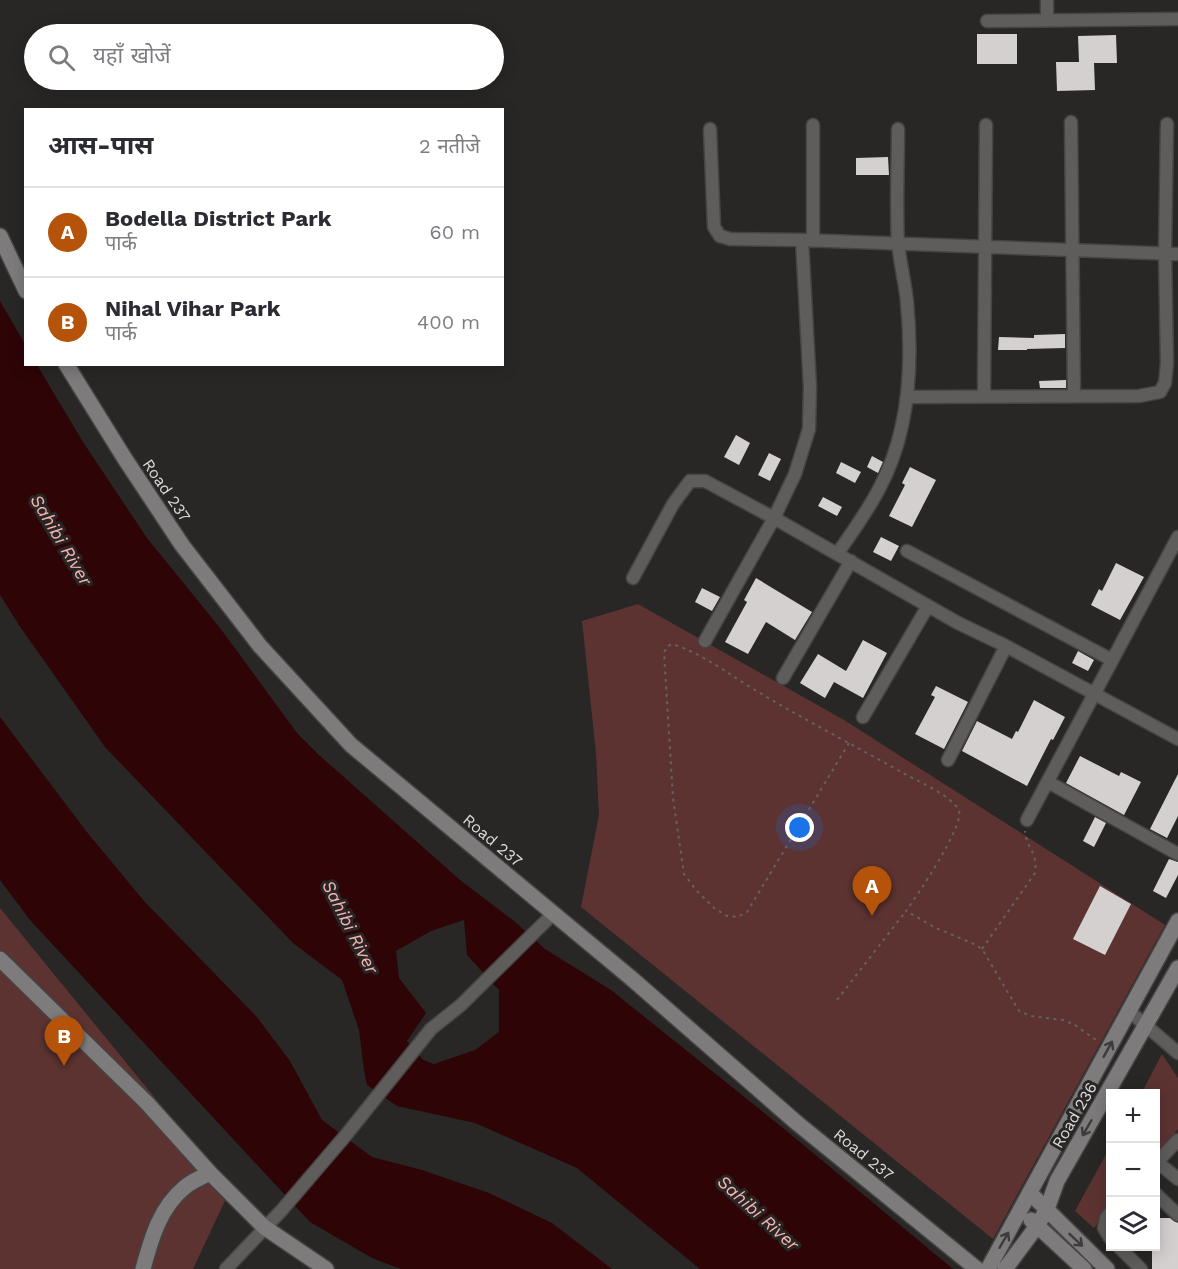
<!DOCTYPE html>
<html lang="hi">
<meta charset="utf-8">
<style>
body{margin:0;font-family:"Work Sans","Noto Sans Devanagari",sans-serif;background:#f2f2f3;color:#2b2b33}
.controls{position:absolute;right:18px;bottom:18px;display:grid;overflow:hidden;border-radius:0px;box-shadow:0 3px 15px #0003}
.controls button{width:54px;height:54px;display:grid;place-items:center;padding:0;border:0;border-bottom:2px solid #e1e1e2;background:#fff;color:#2b2b33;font:30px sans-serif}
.you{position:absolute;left:800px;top:828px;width:21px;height:21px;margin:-15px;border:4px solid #fff;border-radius:50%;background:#1a73e8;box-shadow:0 0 0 9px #1a73e833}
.badge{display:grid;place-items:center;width:39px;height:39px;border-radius:50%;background:#b45309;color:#fff;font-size:20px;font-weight:700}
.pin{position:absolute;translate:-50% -50px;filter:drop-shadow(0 2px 3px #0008)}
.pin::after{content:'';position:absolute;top:32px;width:21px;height:18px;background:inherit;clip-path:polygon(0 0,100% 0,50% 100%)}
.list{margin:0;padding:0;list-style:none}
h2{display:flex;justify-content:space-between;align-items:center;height:78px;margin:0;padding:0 24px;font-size:26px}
h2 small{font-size:20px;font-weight:400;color:#7c7c81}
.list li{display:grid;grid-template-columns:39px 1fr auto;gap:18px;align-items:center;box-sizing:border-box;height:90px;padding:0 24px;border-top:2px solid #e1e1e2}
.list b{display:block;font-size:22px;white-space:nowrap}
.list p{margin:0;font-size:20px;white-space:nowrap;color:#7c7c81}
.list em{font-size:20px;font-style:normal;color:#7c7c81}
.icon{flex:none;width:33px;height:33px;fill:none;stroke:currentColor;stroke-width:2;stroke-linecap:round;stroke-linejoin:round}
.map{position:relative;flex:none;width:1178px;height:1269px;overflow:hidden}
.search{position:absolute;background:#fff;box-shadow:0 3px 15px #0003;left:24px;top:24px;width:480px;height:66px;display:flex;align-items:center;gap:15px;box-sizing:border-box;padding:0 21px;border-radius:33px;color:#7c7c81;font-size:22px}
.panel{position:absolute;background:#fff;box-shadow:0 3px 15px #0003;left:24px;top:108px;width:480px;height:258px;border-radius:0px}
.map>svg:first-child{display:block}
</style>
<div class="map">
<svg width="1178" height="1269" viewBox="0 0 1178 1269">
<rect width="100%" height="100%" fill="#292626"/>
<path fill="#5c3331" d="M638 604 844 720 1165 925 993 1239 581 907 599 815 596 753 582 621Z
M0 908 230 1190 193 1269H0Z
M1162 1054 1178 1078V1129L1156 1155V1094H1141Z
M1110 1147V1208L1094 1228 1075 1211Z"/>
<path fill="#2e0407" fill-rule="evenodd" d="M0 301 25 344 26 364 37 365 83 442 147 538 220 628 297 733 319 755 460 880 514 921 545 949 611 990 783 1128 953 1269H700L577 1168 475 1123 397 1106 367 1085 364 1070 359 1030 342 980 293 943 105 747 21 628 0 595ZM464 920 467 955 499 990V1032L475 1050 434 1064 423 1060 407 1041 426 1013 399 978 396 951 431 931Z
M0 717 86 831 144 901 256 1016 290 1061 322 1120 372 1157 422 1170 489 1193 552 1223 612 1269H401L372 1258 310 1222 30 920 0 880Z"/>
<path fill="#d4d0d0" d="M977 34H1017V64H977Z
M1116 35 1117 63H1094L1095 90 1057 91 1056 62H1079L1078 36Z
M888 157 889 175H856V158Z
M1065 334V348L1027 349V350H998L999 337 1034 338V335Z
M1066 380V388H1040L1039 381Z
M736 435 750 443 739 465 724 457Z
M769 453 781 459 770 481 758 475Z
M872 456 883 462 878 473 867 467Z
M841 462 861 472 855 483 836 473Z
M910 467 936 480 912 527 889 516 905 485 902 483Z
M823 497 842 507 837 516 818 506Z
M881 537 899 546 891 561 873 552Z
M1116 563 1144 577 1120 620 1091 605 1099 589 1102 591Z
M756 578 812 612 795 640 766 622 748 654 725 642 747 602 744 600Z
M702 588 720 597 712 611 695 602Z
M863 640 887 653 863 698 834 682 825 698 800 683 818 654 846 671Z
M1078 651 1094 660 1088 671 1072 663Z
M936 686 968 702 944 749 915 734 935 697 931 695Z
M1034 700 1065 717 1053 740 1051 739 1027 786 962 751 977 721 1012 739 1016 731 1018 732Z
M1080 756 1119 776 1121 772 1141 782 1124 815 1066 783Z
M1178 774V816L1167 838 1150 829Z
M1095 817 1106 823 1094 847 1083 841Z
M1169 859 1178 862V875L1166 898 1153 891Z
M1100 886 1131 904 1105 955 1073 939Z
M1155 1218H1170L1178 1223V1269H1152V1246H1155Z"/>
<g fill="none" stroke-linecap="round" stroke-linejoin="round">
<g stroke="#464343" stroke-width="15">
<path id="street" d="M1047 20V0
M987 21 1178 19
M1071 122 1074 396
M813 125V241
M710 129 714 227 720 236 730 239 802 240 1178 254
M907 397 1139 396 1160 392 1165 383 1167 363 1165 253 1167 124
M984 397 986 125
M907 551 1112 660
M837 554C852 533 867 512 879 489 910 432 913 365 907 302 905 282 900 263 898 243 896 206 898 167 898 129
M633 578 673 504 690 481H705L774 518 958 623 1006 646 1178 739
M705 641 774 518 795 474 809 429 810 387 802 240
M783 678 851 561
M863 717 928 606
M948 760 1006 646
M1048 782 1178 854
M1027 820 1178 537
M1129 1011 1178 1053
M1157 1162 1178 1179
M1156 1163 1178 1140
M1156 1194 1178 1215
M1110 1213 1106 1218 1104 1228 1110 1238
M1118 1246 1141 1269
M226 1269 281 1211 346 1135 431 1029 461 1005 553 914"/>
</g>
<g stroke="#464343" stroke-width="18">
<path id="secondary" d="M0 236 26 291
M66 364 125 459 182 545 260 646 351 745 631 978 797 1123 977 1269
M0 959 147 1103 210 1173 264 1227 326 1269
M1030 1193 1107 1269
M1031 1220 1084 1269
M143 1269C151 1239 160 1207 185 1187 192 1181 202 1177 210 1173
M988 1269 1178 921
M1005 1269 1037 1226 1047 1209 1057 1181 1178 968"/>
</g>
<path stroke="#636161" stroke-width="2" stroke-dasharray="3 4.5" stroke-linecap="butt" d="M849 743 747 912 737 917 727 916 714 908 696 890 684 874 673 798 664 652 668 646 672 644C704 654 731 676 760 693 807 721 855 746 903 773 917 781 953 796 959 811 964 826 917 896 906 911L936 928 974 944 982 949 1019 1011 1031 1016 1063 1020 1075 1025 1096 1040
M982 949 1035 873C1038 852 1027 850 1025 831
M837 1000 906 911"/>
<use href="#street" stroke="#5e5d5c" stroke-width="12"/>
<use href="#secondary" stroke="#7d7b7b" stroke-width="15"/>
</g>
<defs><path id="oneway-shaft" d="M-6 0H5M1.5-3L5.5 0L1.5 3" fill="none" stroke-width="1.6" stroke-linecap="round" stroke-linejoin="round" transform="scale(1.5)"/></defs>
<g stroke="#3e3b3b">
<use href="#oneway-shaft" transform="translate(1108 1049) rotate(-61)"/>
<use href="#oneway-shaft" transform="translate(1087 1128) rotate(120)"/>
<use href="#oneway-shaft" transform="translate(1004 1240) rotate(-60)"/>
<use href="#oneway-shaft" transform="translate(1076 1240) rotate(43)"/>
</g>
<g text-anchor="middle" stroke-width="6" stroke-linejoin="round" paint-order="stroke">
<g font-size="16" fill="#dcdada" stroke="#292626">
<text transform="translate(167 490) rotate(56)" y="6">Road 237</text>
<text transform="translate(493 840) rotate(40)" y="6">Road 237</text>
<text transform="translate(1074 1115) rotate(-60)" y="6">Road 236</text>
<text transform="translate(864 1154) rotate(39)" y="6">Road 237</text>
</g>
<g font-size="18" font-style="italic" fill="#f8b5b1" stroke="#292626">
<text transform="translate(61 540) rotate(59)" y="6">Sahibi River</text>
<text transform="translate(350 927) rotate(63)" y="6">Sahibi River</text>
<text transform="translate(758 1213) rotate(42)" y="6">Sahibi River</text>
</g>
</g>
</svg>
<div class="controls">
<button>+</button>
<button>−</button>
<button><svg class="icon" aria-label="layers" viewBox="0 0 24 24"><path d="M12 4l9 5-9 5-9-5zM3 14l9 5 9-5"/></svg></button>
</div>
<div class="you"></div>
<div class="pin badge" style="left:872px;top:916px">A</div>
<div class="pin badge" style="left:64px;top:1066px">B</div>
<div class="search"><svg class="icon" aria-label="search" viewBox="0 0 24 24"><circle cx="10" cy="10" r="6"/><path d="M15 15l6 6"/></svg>यहाँ खोजें</div>
<section class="panel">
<h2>आस-पास<small>2 नतीजे</small></h2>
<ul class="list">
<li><span class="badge">A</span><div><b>Bodella District Park</b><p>पार्क</p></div><em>60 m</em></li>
<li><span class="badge">B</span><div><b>Nihal Vihar Park</b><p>पार्क</p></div><em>400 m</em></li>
</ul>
</section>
</div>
